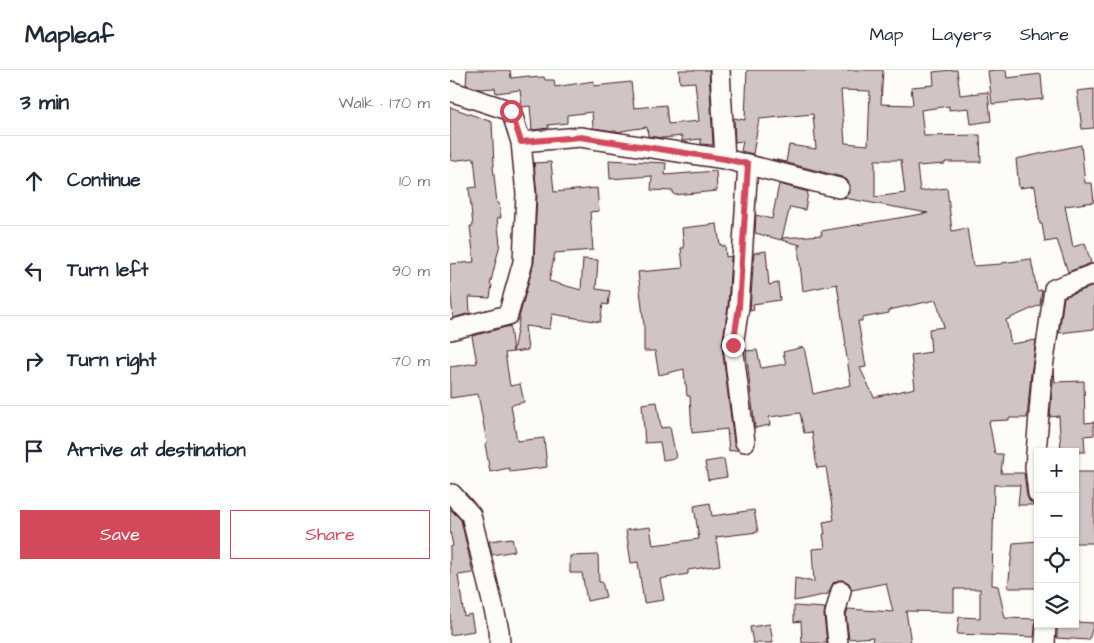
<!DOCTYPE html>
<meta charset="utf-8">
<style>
body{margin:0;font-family:"Architects Daughter",sans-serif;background:#f2f2f3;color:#1f2937}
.controls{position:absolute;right:15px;bottom:15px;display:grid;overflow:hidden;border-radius:0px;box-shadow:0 1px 4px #0004}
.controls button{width:45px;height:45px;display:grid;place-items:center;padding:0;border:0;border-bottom:1px solid #e0e1e3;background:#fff;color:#1f2937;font:25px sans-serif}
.stop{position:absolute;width:15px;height:15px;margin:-11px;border:4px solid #d1495b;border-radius:50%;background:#fff}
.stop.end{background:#d1495b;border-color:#fff;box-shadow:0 1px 5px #0008}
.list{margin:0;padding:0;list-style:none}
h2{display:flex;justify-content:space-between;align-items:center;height:65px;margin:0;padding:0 20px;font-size:21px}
h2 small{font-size:16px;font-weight:400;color:#747a83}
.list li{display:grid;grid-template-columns:32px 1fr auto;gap:15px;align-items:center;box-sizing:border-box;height:90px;padding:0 20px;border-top:1px solid #e0e1e3}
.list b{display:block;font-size:19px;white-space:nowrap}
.list em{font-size:16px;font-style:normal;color:#747a83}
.actions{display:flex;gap:10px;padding:15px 20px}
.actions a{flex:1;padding:11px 0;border:1px solid #d1495b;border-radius:0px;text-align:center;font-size:18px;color:#d1495b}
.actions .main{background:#d1495b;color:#fff}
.icon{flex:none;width:28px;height:28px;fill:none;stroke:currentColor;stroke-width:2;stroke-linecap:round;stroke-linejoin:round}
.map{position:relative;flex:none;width:644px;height:573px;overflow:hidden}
header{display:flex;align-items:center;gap:30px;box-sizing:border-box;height:70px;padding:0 25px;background:#fff;border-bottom:1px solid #e0e1e3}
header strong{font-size:24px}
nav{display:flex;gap:28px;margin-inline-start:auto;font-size:18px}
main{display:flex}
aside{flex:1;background:#fff}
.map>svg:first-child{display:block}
</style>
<header>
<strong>Mapleaf</strong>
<nav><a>Map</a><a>Layers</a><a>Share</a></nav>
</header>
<main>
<aside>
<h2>3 min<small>Walk · 170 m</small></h2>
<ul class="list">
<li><svg class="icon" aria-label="ahead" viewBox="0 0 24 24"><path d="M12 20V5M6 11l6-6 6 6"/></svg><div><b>Continue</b></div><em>10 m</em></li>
<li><svg class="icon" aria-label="left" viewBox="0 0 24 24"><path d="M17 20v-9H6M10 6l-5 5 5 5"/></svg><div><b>Turn left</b></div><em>90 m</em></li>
<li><svg class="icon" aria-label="right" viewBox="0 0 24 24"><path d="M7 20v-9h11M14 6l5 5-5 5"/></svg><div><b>Turn right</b></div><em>70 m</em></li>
<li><svg class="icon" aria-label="arrive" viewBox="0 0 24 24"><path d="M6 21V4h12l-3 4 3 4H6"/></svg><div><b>Arrive at destination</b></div></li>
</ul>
<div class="actions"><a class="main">Save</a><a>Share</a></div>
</aside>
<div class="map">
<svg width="644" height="573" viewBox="0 0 644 573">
<rect width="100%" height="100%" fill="#fdfcf7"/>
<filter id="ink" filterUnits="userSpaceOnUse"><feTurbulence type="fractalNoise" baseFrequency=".02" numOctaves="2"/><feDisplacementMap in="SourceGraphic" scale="10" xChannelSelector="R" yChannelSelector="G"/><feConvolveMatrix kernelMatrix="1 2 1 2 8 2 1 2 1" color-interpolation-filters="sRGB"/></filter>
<g filter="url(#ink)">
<path fill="#d0c5c4" stroke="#4a1f2b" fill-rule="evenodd" d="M17 0H60L61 8 79 6V8L94 7 95 10H104L105 17 144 11V16L181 12 184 38 216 35 218 54 249 51 245 12 230 13 229 0H259L263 75 251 74V69L232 71V66L213 68 198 66 197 57 171 61V62L143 58 142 42 117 45V53L98 55 99 58 82 60 80 36 72 37 70 20 46 23 45 18 30 19 16 15Z
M297 0H433L431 34 463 35 461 17 484 15 483 2 502 0H507L510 25 538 22 541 51 521 54 519 38 499 40V36L471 40 474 66 530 65 531 92H495V94L467 96 470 121 497 118 502 161 517 158 523 196 552 194V193L581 189 587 221 592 220 590 235 556 250 561 274 586 270 581 304 577 348H559V350L539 351 545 384H553L551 403H574L577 426 579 431 585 435H568L570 415H544L542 515 548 516 555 548 586 549 584 567 507 564 509 547 530 548V519H504V542L456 541 461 573H422L423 567 399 569 396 545 398 539 443 542 436 513 402 520 399 513 393 510H388L383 513 378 524 344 531 345 508 364 512 362 479 375 478 373 464H375L373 452 384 450 376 397 367 398 362 362 354 363 350 343 319 347 320 355 305 358 295 273 296 281 307 280 311 298 336 294 333 282 354 277 363 324 401 315 395 275H396L387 214 353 221 348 176 351 175 332 170V168L331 170 305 163 306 145 322 149 329 114 358 122 355 140 340 137 332 168 372 165 371 161 478 143 394 128 397 125 400 121V115L397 110 392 107 322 89 336 92 339 75 366 79 363 44 309 49 303 84 291 81 293 71 285 72 284 48 295 50ZM391 20 420 21 418 75 395 73ZM425 90H451L455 123 425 127ZM486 230 494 257 479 259 481 282 461 285 465 318 424 327 410 298 416 297 408 251H412V248L439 243V240Z
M546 0H556L557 8 591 4 593 29 542 34 538 1Z
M644 19V58L632 59 627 21Z
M0 37 42 52 44 96H43L47 133H49L51 148H47L50 174 40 215H42L40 228 19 227 20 243 3 248 0 217V194L24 192 20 156H23L19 118 27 117 24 88 1 91 0 80Z
M631 75 635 113H642L644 132 615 136 623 177 635 173 641 193 618 202 607 170 595 172 592 154H590L585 116 569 118 566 89Z
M159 90 216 93 215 105 266 101 267 121 224 125 223 121 201 120 202 106 160 109Z
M101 92 104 122 147 118 149 141 140 142 143 180 105 183 99 211 131 220 133 189 148 190 146 219 160 221 158 235 153 234 150 252 102 244 100 259 75 256 78 280 63 282 70 244 84 192 87 124 84 93Z
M267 154 270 175 271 174 272 176H275L276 187 281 186 278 236 272 276 284 373 288 380 279 381 277 359 242 363 240 326H237L236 314H235L234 299 209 305 205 281H194V255L188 202 233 198 231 178H234L232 158Z
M316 181 319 215 328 213 330 230 303 234 304 240 300 241 304 183Z
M644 216V259L609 263 614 227Z
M60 256 63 282 55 283 60 316 70 314 74 332 61 335 67 371 94 368 97 397 60 402 59 398 40 402 35 374 37 373 28 324 0 328V297L27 293 22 266Z
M604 299 605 312 634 311 635 353 644 352V365L634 366 635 382H611L609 346 600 347Z
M207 332 211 358 220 357 226 388 213 390 210 372 195 373 192 334Z
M274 389 277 407 258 410 255 392Z
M625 402H644V473H625Z
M260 433 262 446 304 440 308 462 266 467 270 495 238 500V504L210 509 214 530 194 533 188 492 181 493 176 460 200 457 203 475 249 469 244 436Z
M0 439 11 450 23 503 8 505 14 546 21 544 24 561 0 565V477L3 476 0 461Z
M62 468 65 481 42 485 39 471Z
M588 471V518H558L563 473Z
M148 485 149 512H152L156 527 137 531 132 503H120V486Z
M344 536 375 538 374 545 377 573H352L351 551 344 552Z
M625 552 644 553 639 570 607 568V554H625Z
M320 554 323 573H303L300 557Z"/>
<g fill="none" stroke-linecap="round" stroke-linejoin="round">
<g stroke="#4a1f2b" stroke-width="22">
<path id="minor" d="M270 0 275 89
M0 21 61 41 71 72 76 124 73 192 58 245 0 260
M71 72 130 67 275 89 389 118
M295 372 283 275 289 237 298 94
M0 424H2L21 445 49 560 50 573
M588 424 585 397 592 305 604 219 644 204
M388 573 385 544 391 521
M595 573 596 554"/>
</g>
<use href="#minor" stroke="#fdfcf7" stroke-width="19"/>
</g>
</g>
<g fill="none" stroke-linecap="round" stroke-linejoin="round" filter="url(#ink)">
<path stroke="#d1495b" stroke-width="6" d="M61 41 71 72 130 67 275 89 298 94 289 237 283 275"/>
</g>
</svg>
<div class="controls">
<button>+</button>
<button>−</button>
<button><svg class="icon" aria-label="locate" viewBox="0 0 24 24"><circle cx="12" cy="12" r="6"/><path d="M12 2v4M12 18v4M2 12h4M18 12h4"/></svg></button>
<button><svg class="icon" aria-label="layers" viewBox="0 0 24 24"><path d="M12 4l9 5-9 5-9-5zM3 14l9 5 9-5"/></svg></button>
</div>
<div class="stop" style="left:61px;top:41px"></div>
<div class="stop end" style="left:283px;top:275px"></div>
</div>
</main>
